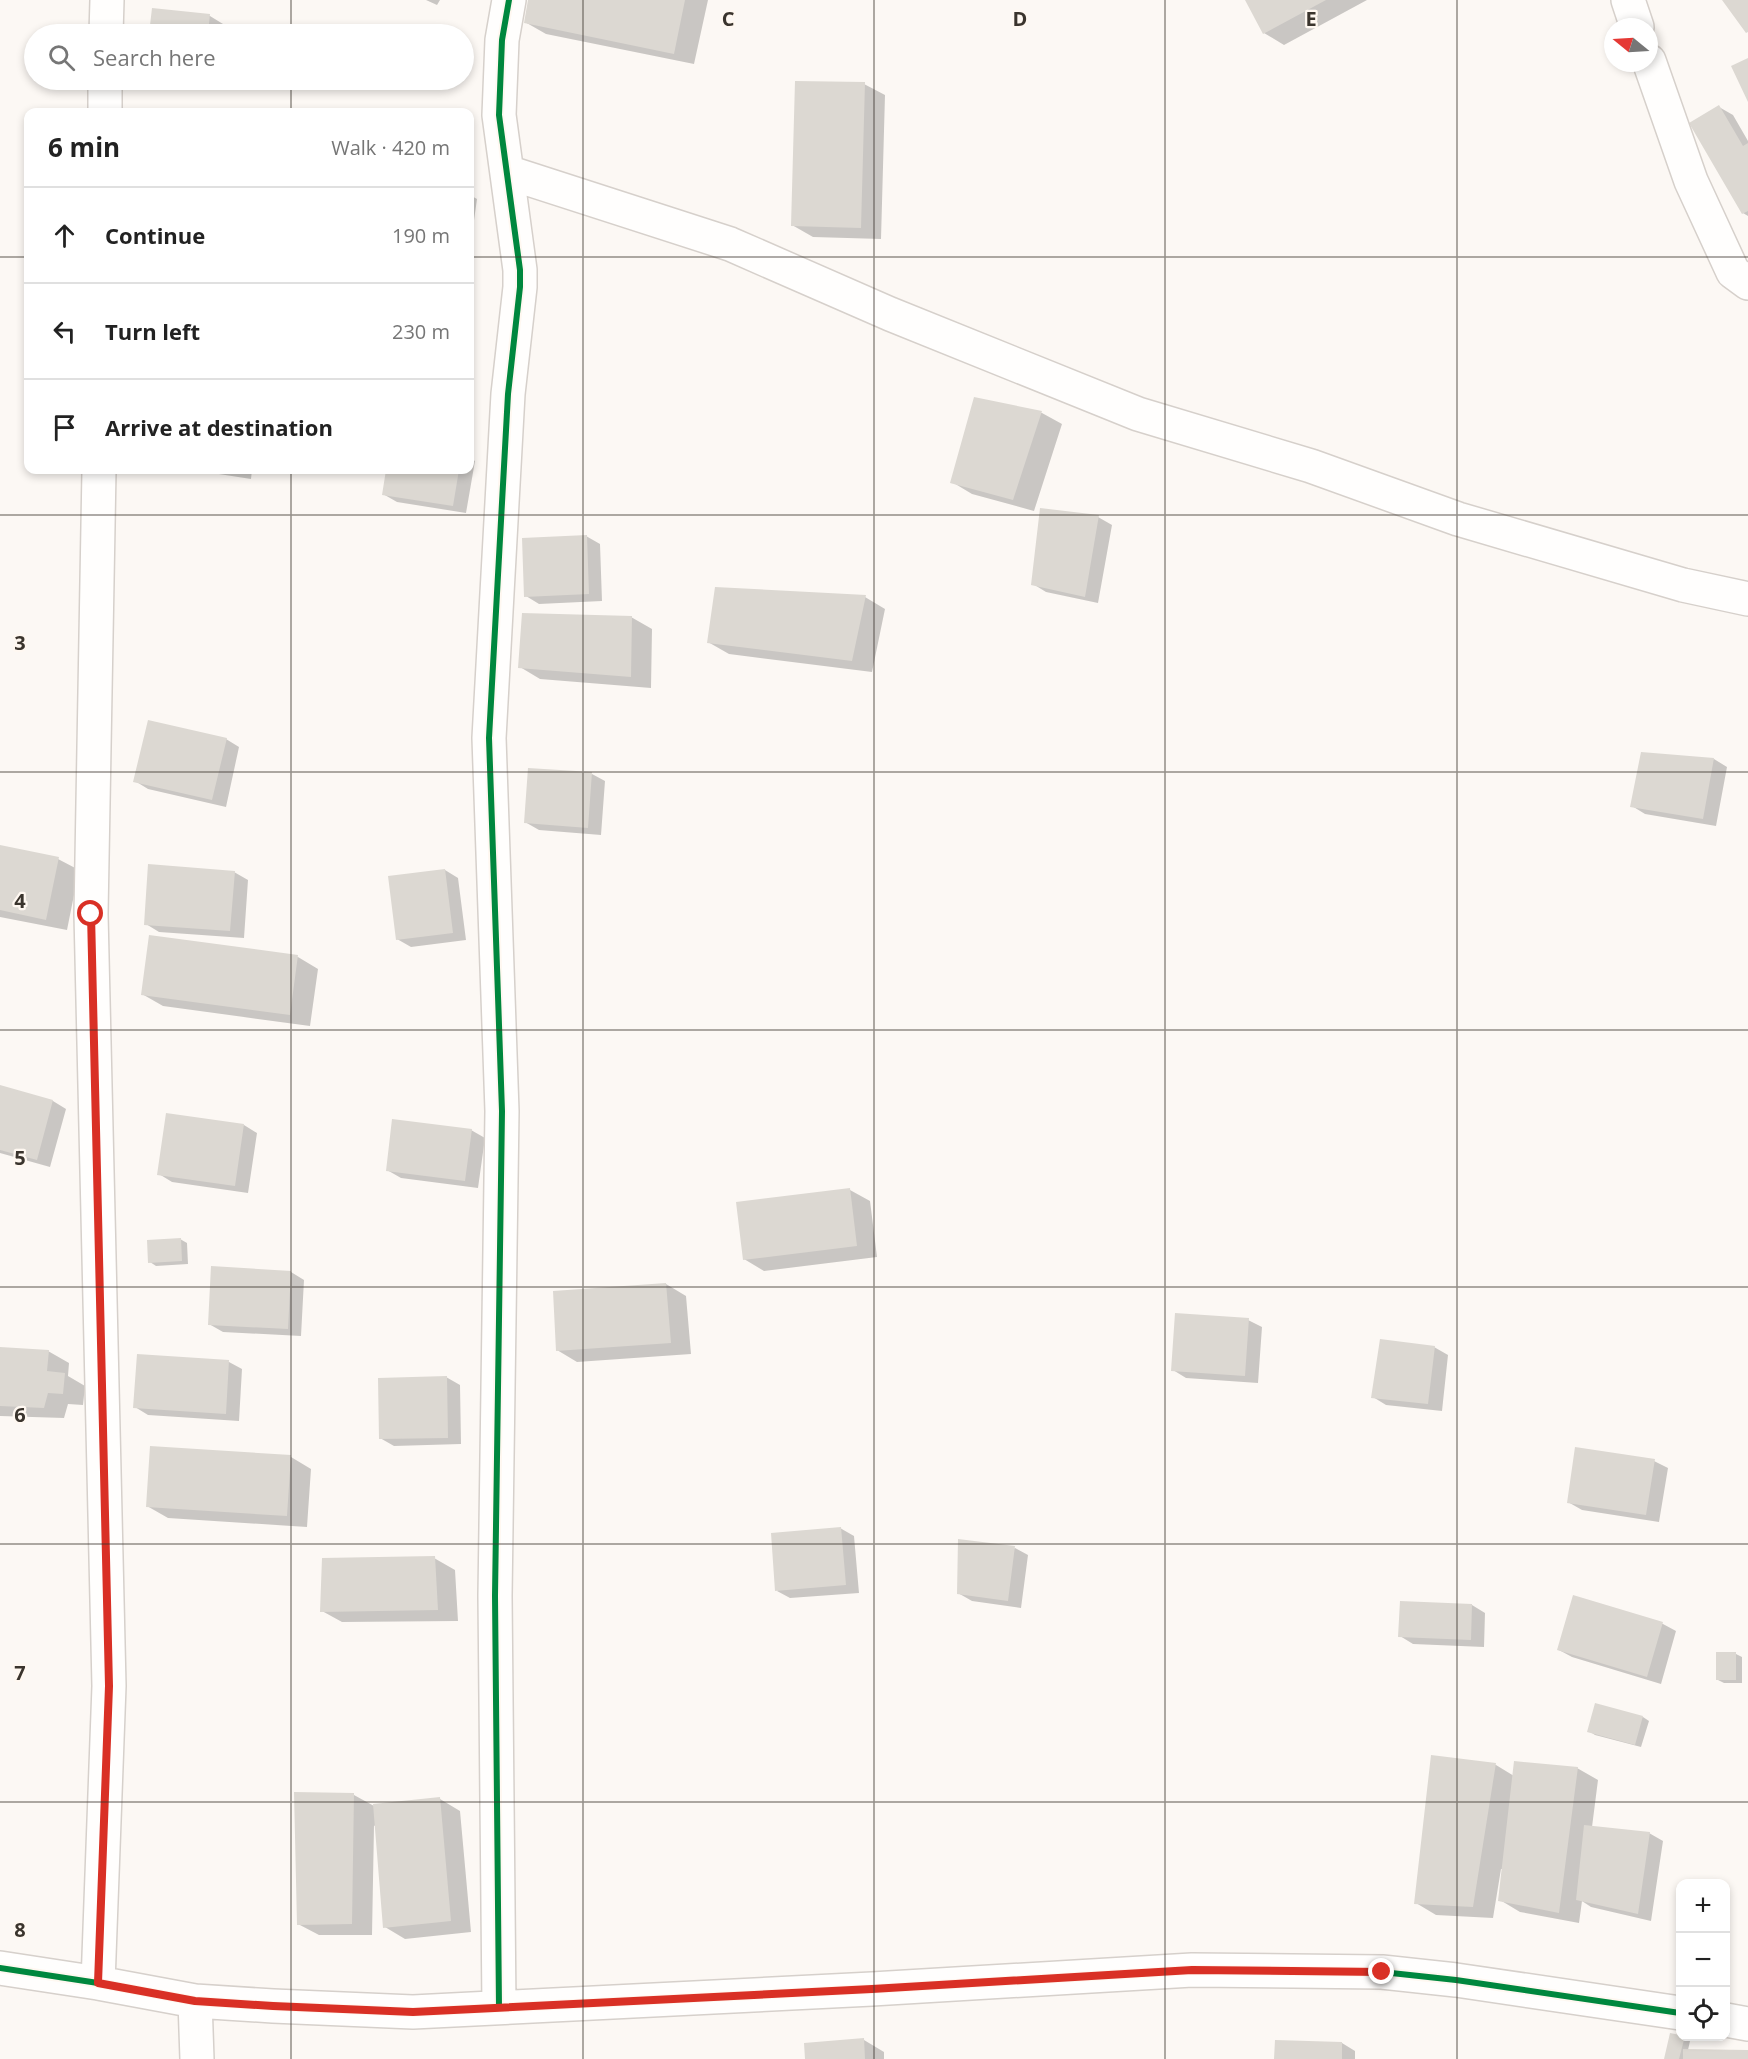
<!DOCTYPE html>
<meta charset="utf-8">
<style>
body{margin:0;font-family:"Open Sans",sans-serif;background:#f2f2f2;color:#222}
.controls{position:absolute;right:18px;bottom:18px;display:grid;overflow:hidden;border-radius:12px;box-shadow:0 3px 9px #0003}
.controls button{width:54px;height:54px;display:grid;place-items:center;padding:0;border:0;border-bottom:2px solid #e0e0e0;background:#fff;color:#222;font:30px sans-serif}
.compass{position:absolute;left:1604px;top:18px;width:54px;height:54px;border-radius:50%;background:#fff;box-shadow:0 3px 9px #0003;rotate:288deg}
.stop{position:absolute;width:18px;height:18px;margin:-14px;border:4px solid #d93025;border-radius:50%;background:#fff}
.stop.end{background:#d93025;border-color:#fff;box-shadow:0 2px 6px #0008}
.list{margin:0;padding:0;list-style:none}
h2{display:flex;justify-content:space-between;align-items:center;height:78px;margin:0;padding:0 24px;font-size:26px}
h2 small{font-size:20px;font-weight:400;color:#767676}
.list li{display:grid;grid-template-columns:39px 1fr auto;gap:18px;align-items:center;box-sizing:border-box;height:96px;padding:0 24px;border-top:2px solid #e0e0e0}
.list b{display:block;font-size:22px;white-space:nowrap}
.list em{font-size:20px;font-style:normal;color:#767676}
.icon{flex:none;width:33px;height:33px;fill:none;stroke:currentColor;stroke-width:2;stroke-linecap:round;stroke-linejoin:round}
.map{position:relative;flex:none;width:1748px;height:2059px;overflow:hidden}
.search{position:absolute;background:#fff;box-shadow:0 3px 9px #0003;left:24px;top:24px;width:450px;height:66px;display:flex;align-items:center;gap:15px;box-sizing:border-box;padding:0 21px;border-radius:33px;color:#767676;font-size:22px}
.panel{position:absolute;background:#fff;box-shadow:0 3px 9px #0003;left:24px;top:108px;width:450px;height:366px;border-radius:12px}
.map>svg:first-child{display:block}
</style>
<div class="map">
<svg width="1748" height="2059" viewBox="0 0 1748 2059">
<rect width="100%" height="100%" fill="#fcf8f4"/>
<path fill="#0003" d="M426 0H440L437 5Z
M530 0H708L694 64 546 34 525 22Z
M1246 0H1367L1284 45 1264 33Z
M154 9 210 16 223 24 222 34H150Z
M864 84 885 95 881 239 813 237 792 225Z
M1719 107 1733 115 1748 141V216L1743 213Z
M470 195 477 199 470 249Z
M975 399 1042 413 1062 424 1034 511 972 494 952 482Z
M470 458 475 461 466 513 397 502 383 494 387 470H470Z
M193 470H252L251 479Z
M1098 517 1112 525 1098 603 1046 592 1033 584Z
M586 536 600 544 602 601 539 604 526 596Z
M865 597 885 609 872 672 729 654 708 642Z
M631 617 652 629 651 688 540 679 520 667Z
M226 739 239 747 226 807 148 789 135 781Z
M1714 759 1727 767 1716 826 1645 814 1632 806Z
M592 774 605 781 601 835 539 830 525 822Z
M0 847 58 859 79 870 67 930 0 917Z
M445 870 458 878 466 940 411 947 397 939Z
M234 872 248 880 244 938 159 932 146 924Z
M298 957 318 969 310 1026 163 1006 142 994Z
M0 1086 53 1101 66 1109 50 1167 0 1153Z
M244 1125 257 1133 248 1193 172 1182 159 1174Z
M471 1130 485 1138 478 1188 401 1178 387 1170Z
M850 1190 870 1201 877 1257 764 1271 744 1259Z
M180 1239 187 1243 188 1264 156 1266 150 1262Z
M291 1272 304 1280 301 1336 223 1332 209 1324Z
M666 1284 686 1296 691 1354 577 1362 557 1350Z
M1248 1320 1262 1327 1258 1383 1186 1378 1173 1370Z
M1434 1347 1448 1355 1442 1411 1386 1405 1373 1397Z
M0 1348 48 1351 69 1363 68 1376 85 1386 83 1405 68 1404 64 1418 0 1416Z
M138 1355 229 1362 242 1369 239 1421 148 1415 135 1407Z
M446 1377 460 1385 461 1444 394 1446 380 1438Z
M151 1447 291 1457 311 1469 307 1527 168 1518 147 1506Z
M1654 1461 1668 1468 1659 1522 1582 1510 1568 1502Z
M840 1528 854 1536 859 1593 790 1598 777 1591Z
M1015 1548 1028 1555 1021 1608 972 1601 958 1593Z
M434 1558 455 1570 458 1621 342 1622 322 1611Z
M1574 1597 1663 1624 1676 1631 1661 1684 1572 1657 1559 1650Z
M1472 1605 1485 1613 1484 1647 1413 1644 1400 1636Z
M1736 1654 1742 1657V1683H1724L1718 1680Z
M1643 1717 1649 1721 1641 1747 1595 1735 1589 1731Z
M1432 1757 1496 1765 1514 1776 1577 1768 1598 1780 1592 1827 1649 1833 1663 1841 1651 1921 1591 1907 1582 1901 1579 1923 1520 1912 1500 1900 1504 1869H1501L1493 1918 1436 1915 1416 1903Z
M354 1795 374 1806 440 1799 460 1811 471 1932 405 1939 385 1927 376 1825 374 1826 372 1935H319L298 1924Z
M1684 2038 1690 2041 1688 2050 1748 2052V2059H1667Z
M864 2040 884 2052V2059H807Z
M1276 2042 1342 2043 1355 2051V2059H1276Z"/>
<path fill="#dcd8d2" d="M528 0H685L674 54 524 23Z
M1245 0H1326L1263 34Z
M1722 0H1748V32L1746 33Z
M152 8 210 14 208 34H149Z
M1748 58V102L1731 66Z
M795 81 865 82 861 228 791 226Z
M1719 105 1743 146 1748 143V211L1742 214 1689 123Z
M974 397 1042 411 1013 500 950 483Z
M386 470H459L453 506 382 495Z
M1040 508 1099 515 1085 597 1031 585Z
M587 535 589 594 524 597 522 538Z
M715 587 866 595 852 661 707 643Z
M522 613 632 616 631 677 518 668Z
M148 720 227 738 212 800 133 782Z
M1641 752 1714 758 1703 819 1630 807Z
M528 768 592 772 588 828 524 823Z
M0 845 59 857 46 920 0 910Z
M148 864 235 871 230 931 144 925Z
M445 869 453 933 396 940 388 876Z
M149 935 298 955 290 1015 141 995Z
M0 1085 53 1100 37 1160 0 1150Z
M166 1113 244 1124 235 1186 157 1175Z
M392 1119 472 1129 465 1181 386 1171Z
M850 1188 857 1246 743 1260 736 1202Z
M181 1238 182 1261 148 1263 147 1240Z
M211 1266 291 1271 288 1329 208 1325Z
M666 1283 671 1343 556 1351 553 1291Z
M1175 1313 1249 1318 1245 1376 1171 1371Z
M1380 1339 1435 1346 1428 1404 1371 1398Z
M0 1347 49 1350 47 1371 65 1373 63 1394 48 1393 44 1408 0 1406Z
M137 1354 229 1360 226 1414 133 1408Z
M447 1376 448 1438 379 1439 378 1378Z
M150 1446 291 1455 287 1516 146 1507Z
M1575 1447 1655 1459 1646 1515 1567 1503Z
M841 1527 846 1585 775 1591 771 1533Z
M958 1539 1015 1546 1008 1601 957 1594Z
M435 1556 438 1610 320 1612 322 1558Z
M1573 1595 1663 1622 1647 1677 1557 1650Z
M1400 1601 1472 1604 1471 1640 1398 1637Z
M1716 1652H1736V1680H1716Z
M1595 1703 1643 1716 1635 1745 1587 1732Z
M1431 1755 1496 1763 1473 1907 1414 1904Z
M1514 1761 1578 1767 1559 1913 1498 1901Z
M294 1792 354 1793 352 1924 297 1925Z
M440 1797 451 1921 383 1928 373 1804Z
M1584 1825 1650 1832 1638 1914 1576 1900Z
M1670 2033 1685 2036 1679 2059H1664Z
M864 2038 865 2059H805L804 2043Z
M1275 2040 1342 2042V2059H1274Z
M1683 2049 1748 2050V2059H1683Z"/>
<g fill="none" stroke-linecap="round" stroke-linejoin="round">
<g stroke="#d6d0cb" stroke-width="36">
<path id="minor" d="M1628 0 1637 27
M106 34 107 0
M1649 61 1691 181 1733 272 1748 283
M105 112V80
M507 172 730 244 890 314 1138 414 1311 466 1458 519 1683 585 1748 599
M0 1968 98 1983 195 2001 273 2006 413 2012 872 1989 1192 1970 1382 1972 1456 1980 1680 2013
M98 1983 109 1686 91 914 99 470
M195 2001 197 2059
M499 2007 495 1596 502 1111 489 738 508 394 520 287V270L499 115 502 40 509 0
M1726 2020 1748 2024"/>
</g>
<use href="#minor" stroke="#fffefd" stroke-width="33"/>
<g stroke="#fff8f1" stroke-width="10">
<path id="cycleway" d="M0 1968 98 1983 195 2001 273 2006 413 2012 872 1989 1192 1970 1382 1972 1456 1980 1680 2013
M499 2007 495 1596 502 1111 489 738 508 394 520 287V270L499 115 502 40 509 0"/>
</g>
<use href="#cycleway" stroke="#00873e" stroke-width="6"/>
</g>
<g fill="none" stroke-linecap="round" stroke-linejoin="round">
<path stroke="#d93025" stroke-width="8" d="M91 914 109 1686 98 1983 195 2001 273 2006 413 2012 872 1989 1192 1970 1382 1972"/>
</g>
<path fill="none" stroke="#3a342d" stroke-width="1.5" stroke-opacity="0.55" d="M291 0V34M583 0V2059M874 0V2059M1165 0V2059M1457 0V2059M291 80V112M0 257H28M470 257H1748M291 470V2059M0 515H1748M0 772H1748M0 1030H1748M0 1287H1748M0 1544H1748M0 1802H1748"/>
<g font-size="20" text-anchor="middle" font-weight="bold" fill="#3a342d" stroke="#fff8f1" stroke-width="4.5" stroke-linejoin="round" paint-order="stroke">
<text x="728" y="26">C</text>
<text x="1020" y="26">D</text>
<text x="1311" y="26">E</text>
<text x="20" y="650">3</text>
<text x="20" y="908">4</text>
<text x="20" y="1165">5</text>
<text x="20" y="1422">6</text>
<text x="20" y="1680">7</text>
<text x="20" y="1937">8</text>
</g>
</svg>
<div class="controls">
<button>+</button>
<button>−</button>
<button><svg class="icon" aria-label="locate" viewBox="0 0 24 24"><circle cx="12" cy="12" r="6"/><path d="M12 2v4M12 18v4M2 12h4M18 12h4"/></svg></button>
</div>
<svg class="compass" viewBox="-18 -18 36 36"><path d="M0-13l5 13h-10z" fill="#e53935"/><path d="M0 13l5-13h-10z" fill="#767676"/></svg>
<div class="stop" style="left:91px;top:914px"></div>
<div class="stop end" style="left:1382px;top:1972px"></div>
<div class="search"><svg class="icon" aria-label="search" viewBox="0 0 24 24"><circle cx="10" cy="10" r="6"/><path d="M15 15l6 6"/></svg>Search here</div>
<section class="panel">
<h2>6 min<small>Walk · 420 m</small></h2>
<ul class="list">
<li><svg class="icon" aria-label="ahead" viewBox="0 0 24 24"><path d="M12 20V5M6 11l6-6 6 6"/></svg><div><b>Continue</b></div><em>190 m</em></li>
<li><svg class="icon" aria-label="left" viewBox="0 0 24 24"><path d="M17 20v-9H6M10 6l-5 5 5 5"/></svg><div><b>Turn left</b></div><em>230 m</em></li>
<li><svg class="icon" aria-label="arrive" viewBox="0 0 24 24"><path d="M6 21V4h12l-3 4 3 4H6"/></svg><div><b>Arrive at destination</b></div></li>
</ul>
</section>
</div>
